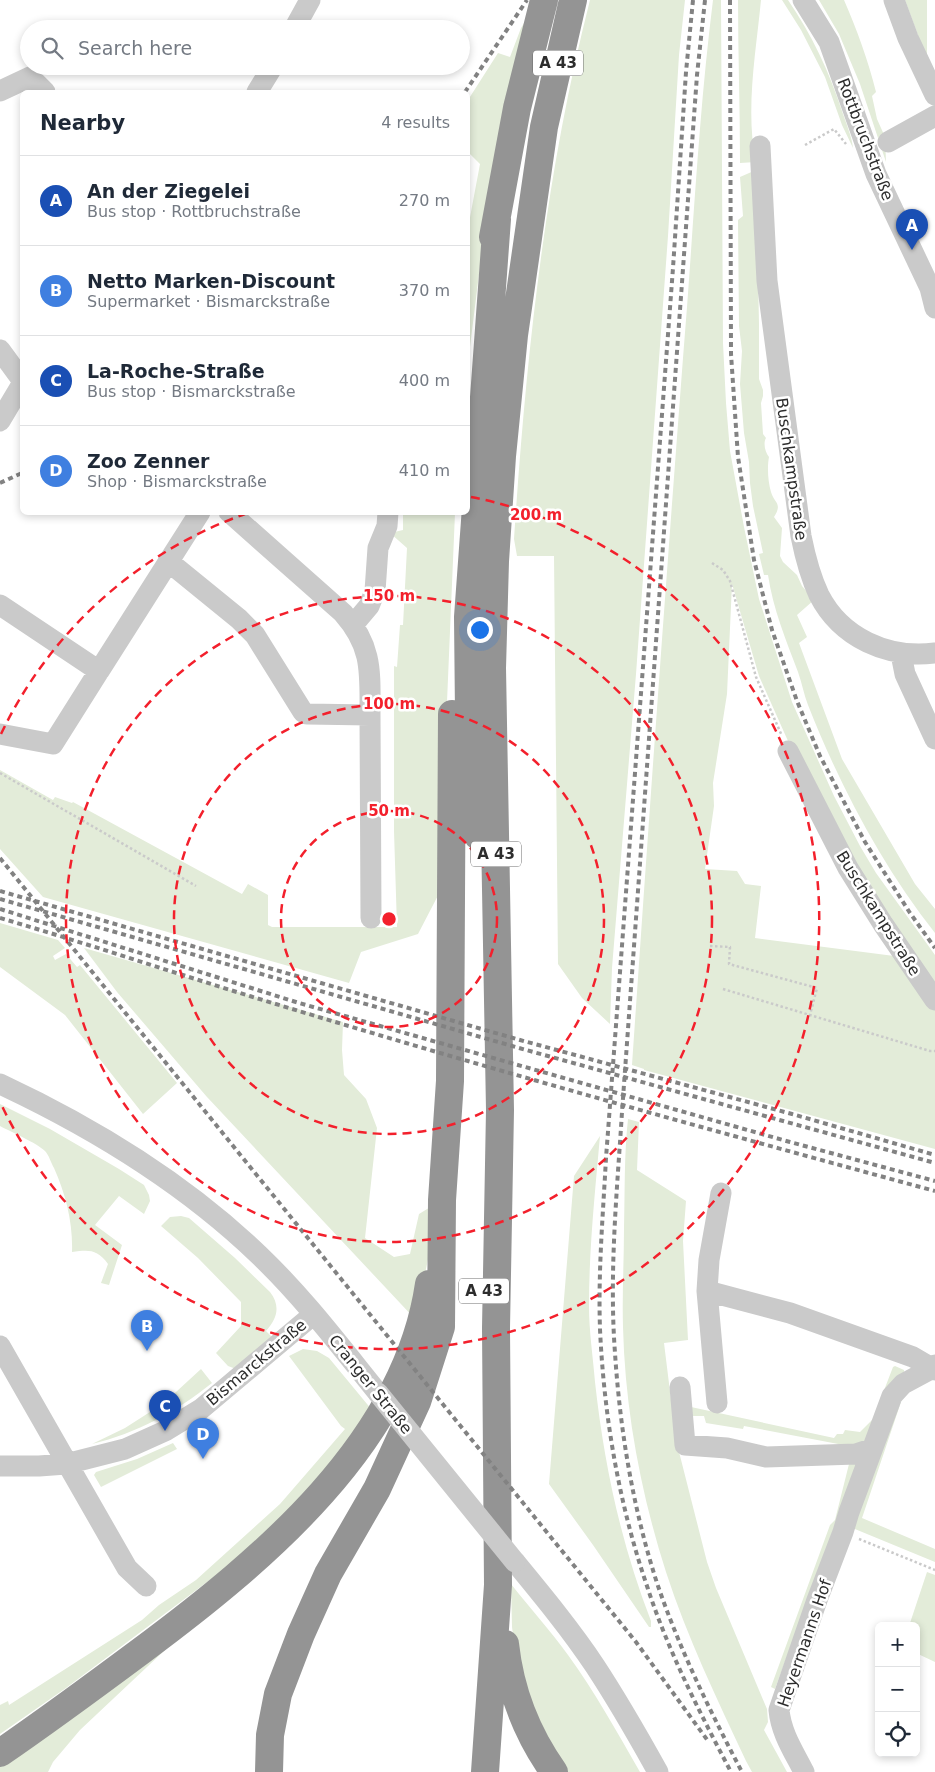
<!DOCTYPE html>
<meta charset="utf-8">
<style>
body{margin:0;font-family:"DejaVu Sans",sans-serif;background:#f6f6f7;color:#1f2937}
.controls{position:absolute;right:15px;bottom:15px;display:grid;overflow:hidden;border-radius:8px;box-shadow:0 2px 8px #0003}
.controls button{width:45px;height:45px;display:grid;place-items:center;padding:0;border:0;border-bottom:1px solid #e0e1e3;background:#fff;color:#1f2937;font:25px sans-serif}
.you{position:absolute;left:479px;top:629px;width:18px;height:18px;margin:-12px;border:4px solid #fff;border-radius:50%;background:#1a73e8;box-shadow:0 0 0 8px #1a73e833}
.badge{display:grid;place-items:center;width:32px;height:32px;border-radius:50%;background:#f3202c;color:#fff;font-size:16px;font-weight:700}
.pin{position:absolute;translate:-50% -41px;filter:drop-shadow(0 1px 2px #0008)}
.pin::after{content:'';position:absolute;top:26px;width:18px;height:15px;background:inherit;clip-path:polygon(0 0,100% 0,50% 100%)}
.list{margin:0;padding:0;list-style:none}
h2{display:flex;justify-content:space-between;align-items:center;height:65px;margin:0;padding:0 20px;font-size:21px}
h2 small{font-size:16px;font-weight:400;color:#747a83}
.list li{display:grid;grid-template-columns:32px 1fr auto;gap:15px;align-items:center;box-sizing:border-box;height:90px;padding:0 20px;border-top:1px solid #e0e1e3}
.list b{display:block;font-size:19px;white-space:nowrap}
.list p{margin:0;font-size:16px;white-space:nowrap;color:#747a83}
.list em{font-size:16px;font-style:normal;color:#747a83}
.icon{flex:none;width:28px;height:28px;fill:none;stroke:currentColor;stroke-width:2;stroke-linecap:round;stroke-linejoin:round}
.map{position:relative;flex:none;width:935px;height:1772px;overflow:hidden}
.search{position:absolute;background:#fff;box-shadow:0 2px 8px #0003;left:20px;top:20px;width:450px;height:55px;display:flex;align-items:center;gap:12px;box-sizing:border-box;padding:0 18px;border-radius:28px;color:#747a83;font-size:19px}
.panel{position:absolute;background:#fff;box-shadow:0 2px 8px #0003;left:20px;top:90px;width:450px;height:425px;border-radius:8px}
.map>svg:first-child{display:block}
</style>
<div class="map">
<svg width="935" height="1772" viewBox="0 0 935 1772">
<rect width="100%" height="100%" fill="#fff"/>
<path fill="#e3ecd9" d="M590 0H685L679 55 668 236 636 674 612 968 610 1024 582 998 558 964 554 556H517L514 539C526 358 545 176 590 0Z
M713 0H721L723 343 726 403 730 451 744 527 759 599 792 702 834 796 860 846 876 873 935 955V992L876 908 792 750 759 676 732 584 727 694 713 783 714 806 705 869 737 871 745 884 761 886 755 938 902 957 935 1005V1149L644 1070V1069L632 1065C648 830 665 594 683 358 693 239 698 119 713 0Z
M738 0H761C756 52 745 111 756 162L740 163C740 108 738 54 738 0Z
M782 0H788C812 35 829 71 842 111 846 123 852 137 853 148L842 125 825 77 801 30Z
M819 0H844C857 30 868 60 876 92L872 96 877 119 885 137 886 162 860 84 839 34Z
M905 0H927V68L919 38Z
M526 20 482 250 468 363V228L480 164 468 152V100L498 53 510 57 521 28Z
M756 170 759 324V379L763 390V396L761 403 763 434 766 438C763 443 765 452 769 457 767 467 768 482 771 492 774 503 783 503 774 517L782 528 780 556 783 562 797 575 802 586 814 600 797 615 807 637 799 643 842 759 915 884 935 909V933C882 866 839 784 808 705 804 695 802 683 798 672 786 640 773 609 768 575H764L759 554 763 553 753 506 750 483 749 462 744 433 740 384 742 351 739 326 738 220 743 216 740 177Z
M403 513H455L447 702 445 882 418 934 361 952 349 983 43 897 0 849V770L53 800 55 797 72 803 73 802 242 894 248 884 268 895V925L272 927H397L394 831V666L397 667 400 625H403L407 548 390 533 403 530Z
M0 923 58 940 65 948 53 956 55 960 66 954 77 967 80 965 177 1083 143 1114 65 1015 0 967Z
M84 948 343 1022 342 1050 344 1075 366 1099 377 1128 365 1238 394 1257 410 1254 419 1214 437 1203 429 1255 415 1319 207 1097 117 992Z
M0 1104 50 1129 119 1169 144 1185 149 1195 150 1201 144 1214 119 1196 95 1225 122 1245 109 1285 101 1283 108 1264C97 1249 89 1250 72 1252 73 1223 66 1195 54 1168 51 1163 49 1155 45 1151 37 1143 11 1132 0 1126Z
M628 1119 639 1122 637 1170 686 1201 683 1241 688 1340 664 1343 676 1440 707 1562 716 1588 767 1709 768 1722 764 1730 787 1772H752L746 1761C717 1699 687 1637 666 1572 641 1494 625 1410 623 1327 622 1294 624 1261 624 1228 625 1192 624 1155 628 1119Z
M600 1136C595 1192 589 1249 589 1306 589 1331 593 1357 595 1382 604 1464 621 1544 651 1621V1627H649L593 1545 549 1484 574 1176Z
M181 1216 189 1218 235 1258 270 1292C281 1306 277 1319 266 1331L272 1337 236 1369 228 1366 216 1353 241 1326V1302L198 1258 161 1226 170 1217Z
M303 1349 317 1351 329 1358 372 1410 321 1479 231 1564 66 1688 0 1734V1705L8 1701 9 1705 142 1620 159 1605 196 1580 280 1504 345 1429 341 1426 289 1356Z
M895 1366 904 1370V1372L872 1437 854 1447 744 1426 743 1429 706 1423 704 1416H692L691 1407 834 1438 837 1434H843L845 1430 860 1432 873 1419 893 1367Z
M201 1369 212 1383C176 1412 137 1433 92 1444L125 1428 164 1403Z
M903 1396 862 1518 935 1549V1562L850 1527Z
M173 1443 177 1449 101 1487 94 1475 96 1472 137 1459Z
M859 1459 775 1689 771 1687 830 1525 835 1520 850 1460Z
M927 1572 935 1575V1662L916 1653V1626H909Z
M511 1584C530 1608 550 1630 568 1655 595 1692 617 1732 640 1772H565L539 1727 516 1658 512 1627Z
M198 1619 80 1730 53 1762 48 1772H0V1761Z"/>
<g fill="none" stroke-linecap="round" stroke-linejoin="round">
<path stroke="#cacaca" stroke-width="2.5" stroke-dasharray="2.5 2.5" stroke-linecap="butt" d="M805 145 834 129 846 144
M712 563 723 570 730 581 756 677 782 736
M0 773 196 886
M710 946 730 947 729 964 817 988 810 1015
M723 989 930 1051H935
M859 1539 935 1570"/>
<path stroke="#cacaca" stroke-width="21" d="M803 0 829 42 876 174 930 288 935 308
M894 0 908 38 935 95
M294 29 310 0
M0 91 30 77 45 92
M257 92 273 66
M888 142 935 116
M760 146 767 281 801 536C805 556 810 576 819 595 841 638 888 659 935 653
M0 350 22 380
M0 421 22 384
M169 562 239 619 255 635 303 712 307 714 370 715C370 672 373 647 343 613L229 512
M0 605 99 671 53 744 0 734
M353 625 369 606 375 591 378 548 387 526 388 512
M901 654 905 674 935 739
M99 671 200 512
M370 715 371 918
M788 751 848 868 883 924 935 1000
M0 1084C94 1128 184 1183 259 1255 303 1297 340 1346 378 1393
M707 1291 709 1260 721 1193
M0 1346 127 1568 146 1586
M680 1387 685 1445 727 1448 766 1457 856 1454 871 1449
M717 1403 707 1291 790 1313 913 1357 935 1370
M0 1466H39L66 1464 125 1449 165 1431 201 1409 314 1314
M515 1562C543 1596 571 1630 595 1666 618 1701 638 1736 658 1772
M804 1772C794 1752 781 1733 779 1710L817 1600 843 1532 849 1512 892 1396 903 1384 931 1369 935 1365"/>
<path stroke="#949494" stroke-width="28" d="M493 237 517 108 544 0
M478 836 469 714 468 617 497 219
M505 1644C510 1690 527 1734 554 1772
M0 1753C48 1720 94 1686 141 1651 262 1561 406 1442 429 1284
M269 1772 270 1735 278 1694 301 1634 328 1574 377 1489 417 1402 441 1327 442 1200 450 1081 452 714
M485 1772 498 1585 496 1328 500 1110 492 668 495 561 502 456 514 335 544 127 573 0"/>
<path stroke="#828282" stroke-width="4" stroke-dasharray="5 4" stroke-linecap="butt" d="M693 0 686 72 673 268 606 1158C603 1215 598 1272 600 1329 604 1417 619 1505 648 1589 669 1653 700 1713 731 1772
M705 0 697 75 622 1112C617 1192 609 1273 615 1353 620 1430 633 1509 657 1583 679 1648 710 1711 742 1772
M730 0 731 354 738 457 754 560 772 630 797 701 820 756 865 842 910 913 935 948
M465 92 527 0
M0 483 22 473
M0 858 238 1152 636 1642 708 1741
M0 891 520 1040 792 1114 935 1155
M0 899 519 1048 935 1163
M0 909 299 1003 790 1142 935 1181
M0 918C89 944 177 974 266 1001 488 1069 711 1130 935 1191"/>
<path stroke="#cacaca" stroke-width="21" d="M378 1393 515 1562"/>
</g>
<g fill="none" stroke="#f3202c" stroke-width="2.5" stroke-dasharray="9 6">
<circle cx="389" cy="919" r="108"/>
<circle cx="389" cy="919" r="215"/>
<circle cx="389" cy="919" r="323"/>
<path d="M1 734A430 430 0 0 1 245 514M471 497A430 430 0 1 1 1 1104"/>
</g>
<g text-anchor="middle" stroke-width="5" stroke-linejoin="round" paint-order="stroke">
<g fill="#fff" stroke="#6c6c6c" stroke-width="1">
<rect x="533" y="50.5" width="50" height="25" rx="4"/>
<rect x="471" y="841.5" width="50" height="25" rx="4"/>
<rect x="459" y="1278.5" width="50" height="25" rx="4"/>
</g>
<g font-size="15" font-weight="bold" fill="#2d2d2d">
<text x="558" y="68">A 43</text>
<text x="496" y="859">A 43</text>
<text x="484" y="1296">A 43</text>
</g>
<g font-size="16" fill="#2d2d2d" stroke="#fff">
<text transform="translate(866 139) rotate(69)" y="6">Rottbruchstraße</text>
<text transform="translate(792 469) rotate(82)" y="6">Buschkampstraße</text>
<text transform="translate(879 913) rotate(58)" y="6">Buschkampstraße</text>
<text transform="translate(256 1362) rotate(-40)" y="6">Bismarckstraße</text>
<text transform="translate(371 1384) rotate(51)" y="6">Cranger Straße</text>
<text transform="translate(804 1643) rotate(-71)" y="6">Heyermanns Hof</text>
</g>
</g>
<circle cx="389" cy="919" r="8" fill="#f3202c" stroke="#fff" stroke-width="2.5"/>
<g font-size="15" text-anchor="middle" font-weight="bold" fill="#f3202c" stroke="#fff" stroke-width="5" stroke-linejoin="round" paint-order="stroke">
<text x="536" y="520">200 m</text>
<text x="389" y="601">150 m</text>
<text x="389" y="709">100 m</text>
<text x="389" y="816">50 m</text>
</g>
</svg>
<div class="controls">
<button>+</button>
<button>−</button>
<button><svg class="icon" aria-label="locate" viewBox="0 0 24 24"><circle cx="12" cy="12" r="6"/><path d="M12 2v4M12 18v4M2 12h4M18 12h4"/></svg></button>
</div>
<div class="you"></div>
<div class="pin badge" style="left:912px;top:250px;background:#1a4fb4">A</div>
<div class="pin badge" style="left:147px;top:1351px;background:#3f7fe0">B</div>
<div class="pin badge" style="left:165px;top:1431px;background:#1a4fb4">C</div>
<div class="pin badge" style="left:203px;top:1459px;background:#3f7fe0">D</div>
<div class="search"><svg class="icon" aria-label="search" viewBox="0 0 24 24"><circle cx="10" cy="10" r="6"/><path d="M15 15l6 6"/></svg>Search here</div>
<section class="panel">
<h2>Nearby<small>4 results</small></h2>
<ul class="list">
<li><span class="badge" style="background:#1a4fb4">A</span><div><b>An der Ziegelei</b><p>Bus stop · Rottbruchstraße</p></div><em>270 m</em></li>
<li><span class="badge" style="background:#3f7fe0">B</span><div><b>Netto Marken-Discount</b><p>Supermarket · Bismarckstraße</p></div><em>370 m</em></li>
<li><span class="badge" style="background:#1a4fb4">C</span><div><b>La-Roche-Straße</b><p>Bus stop · Bismarckstraße</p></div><em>400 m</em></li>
<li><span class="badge" style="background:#3f7fe0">D</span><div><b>Zoo Zenner</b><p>Shop · Bismarckstraße</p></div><em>410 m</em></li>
</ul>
</section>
</div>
